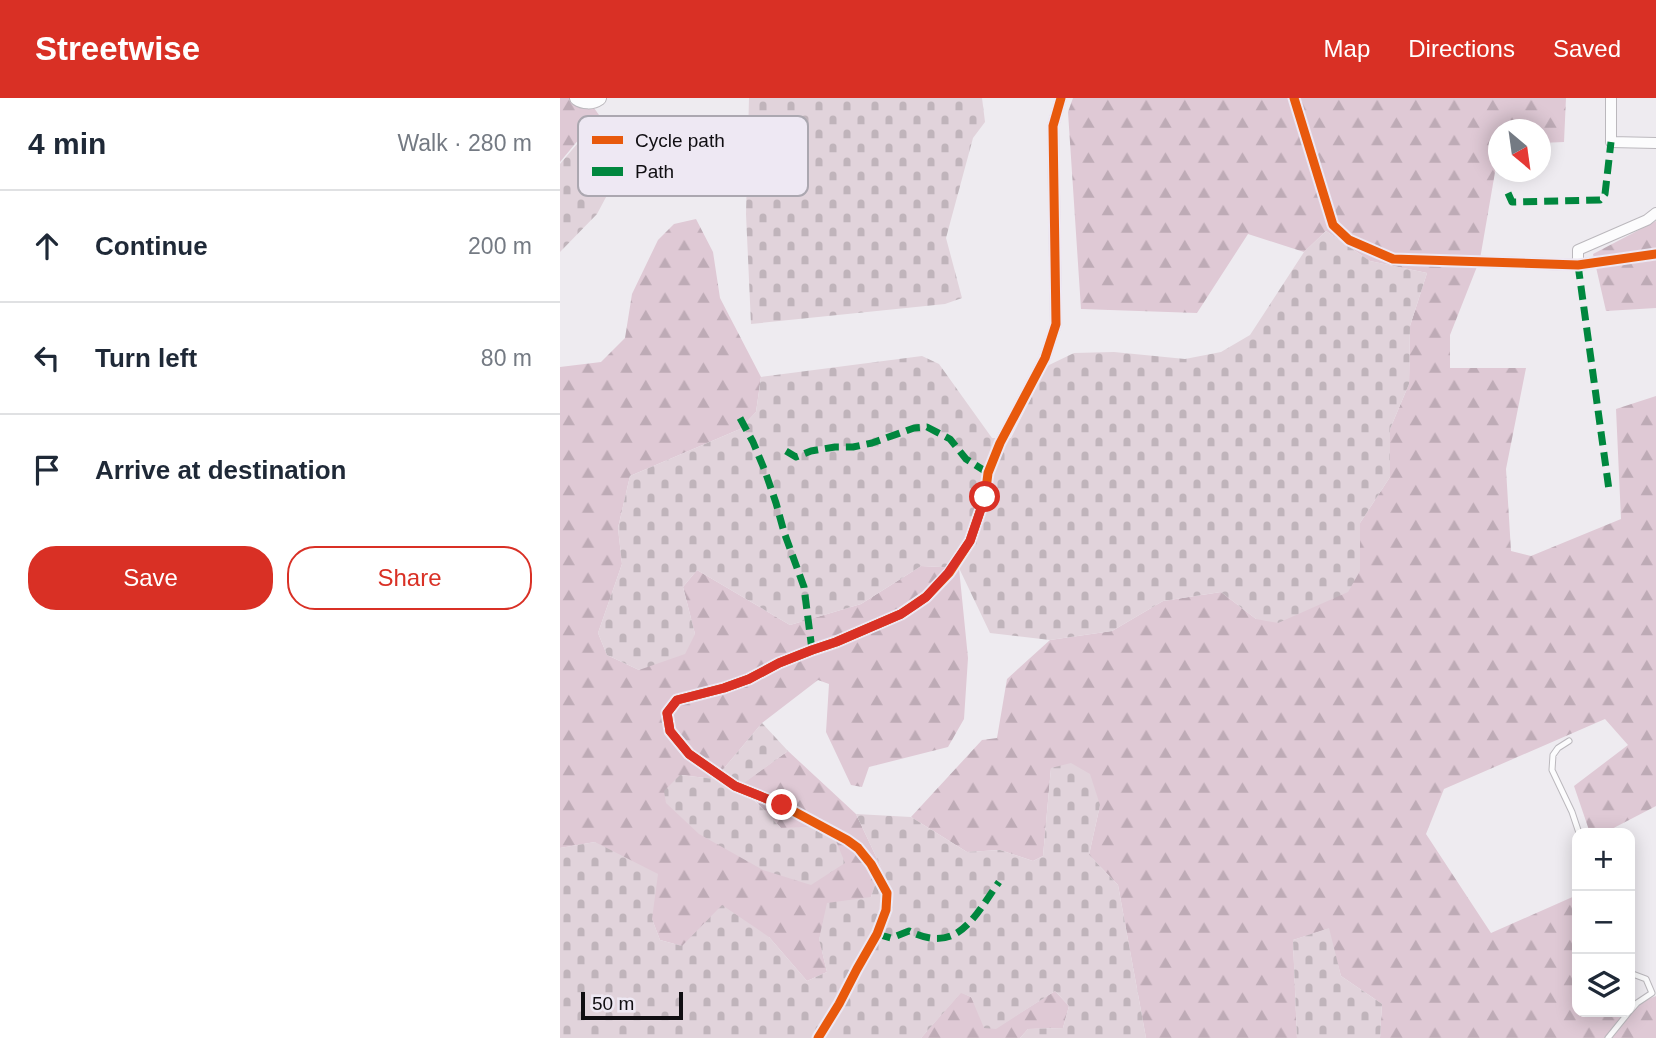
<!DOCTYPE html>
<meta charset="utf-8">
<style>
body{margin:0;font-family:Arial,sans-serif;background:#f6f6f7;color:#1f2937}
.controls{position:absolute;right:21px;bottom:21px;display:grid;overflow:hidden;border-radius:14px;box-shadow:0 4px 18px #0003}
.controls button{width:63px;height:63px;display:grid;place-items:center;padding:0;border:0;border-bottom:2px solid #e0e1e3;background:#fff;color:#1f2937;font:35px sans-serif}
.compass{position:absolute;left:928px;top:21px;width:63px;height:63px;border-radius:50%;background:#fff;box-shadow:0 4px 18px #0003;rotate:151deg}
.scale{position:absolute;left:21px;bottom:18px;width:102px;box-sizing:border-box;padding-left:7px;border:4px solid #100e12;border-top:0;font-size:19px;line-height:24px;white-space:nowrap;color:#100e12;-webkit-text-stroke:5px #eee8f3;paint-order:stroke}
.stop{position:absolute;width:21px;height:21px;margin:-16px;border:5px solid #d93025;border-radius:50%;background:#fff}
.stop.end{background:#d93025;border-color:#fff;box-shadow:0 2px 7px #0008}
.list{margin:0;padding:0;list-style:none}
h2{display:flex;justify-content:space-between;align-items:center;height:91px;margin:0;padding:0 28px;font-size:30px}
h2 small{font-size:23px;font-weight:400;color:#747a83}
.list li{display:grid;grid-template-columns:46px 1fr auto;gap:21px;align-items:center;box-sizing:border-box;height:112px;padding:0 28px;border-top:2px solid #e0e1e3}
.list b{display:block;font-size:26px;white-space:nowrap}
.list em{font-size:23px;font-style:normal;color:#747a83}
.actions{display:flex;gap:14px;padding:21px 28px}
.actions a{flex:1;padding:16px 0;border:2px solid #d93025;border-radius:28px;text-align:center;font-size:24px;color:#d93025}
.actions .main{background:#d93025;color:#fff}
.icon{flex:none;width:38px;height:38px;fill:none;stroke:currentColor;stroke-width:2;stroke-linecap:round;stroke-linejoin:round}
.map{position:relative;flex:none;width:1096px;height:940px;overflow:hidden}
header{display:flex;align-items:center;gap:42px;box-sizing:border-box;height:98px;padding:0 35px;background:#d93025;color:#fff}
header strong{font-size:33px}
nav{display:flex;gap:38px;margin-inline-start:auto;font-size:24px}
main{display:flex}
aside{flex:1;background:#fff}
.map>svg:first-child{display:block}
</style>
<header>
<strong>Streetwise</strong>
<nav><a>Map</a><a>Directions</a><a>Saved</a></nav>
</header>
<main>
<aside>
<h2>4 min<small>Walk · 280 m</small></h2>
<ul class="list">
<li><svg class="icon" aria-label="ahead" viewBox="0 0 24 24"><path d="M12 20V5M6 11l6-6 6 6"/></svg><div><b>Continue</b></div><em>200 m</em></li>
<li><svg class="icon" aria-label="left" viewBox="0 0 24 24"><path d="M17 20v-9H6M10 6l-5 5 5 5"/></svg><div><b>Turn left</b></div><em>80 m</em></li>
<li><svg class="icon" aria-label="arrive" viewBox="0 0 24 24"><path d="M6 21V4h12l-3 4 3 4H6"/></svg><div><b>Arrive at destination</b></div></li>
</ul>
<div class="actions"><a class="main">Save</a><a>Share</a></div>
</aside>
<div class="map">
<svg width="1096" height="940" viewBox="0 0 1096 940">
<defs>
<pattern id="forest-firs" width="22" height="20" patternUnits="userSpaceOnUse" patternTransform="scale(1.75)"><rect width="22" height="20" fill="#dfc9d5"/><path d="M5 1l3.5 6h-7zM16 11l3.5 6h-7z" fill="#beabb6"/></pattern>
<pattern id="cemetery-stones" width="16" height="16" patternUnits="userSpaceOnUse" patternTransform="scale(1.75)"><rect width="16" height="16" fill="#e1d3db"/><path d="M2 7V4a2 2 0 0 1 4 0v3zM10 15v-3a2 2 0 0 1 4 0v3z" fill="#c0b4bb"/></pattern>
</defs>
<rect width="100%" height="100%" fill="#eeebf0"/>
<path fill="url(#forest-firs)" d="M0 0H27L39 17 0 64Z
M513 0H1006L1004 44 981 45V32H939L938 57 920 161 890 237V270H966L946 371 951 453 971 458 1061 421 1056 311 1096 298V708L1044 735H1030L1014 688 1068 647 1045 621 884 691 866 736 931 835 1017 797V914H1070V908L1096 898V940H820L822 906 781 878 768 831 733 842 737 940H586L558 787 529 757 540 707 491 670 483 758 473 763 440 752 407 754 351 719 422 642 437 640 447 581 490 542 552 533 603 503 661 494 696 521 800 472V425L830 379V331L849 286 850 228 867 175 810 163 766 133 744 154 688 136 637 215 521 211 508 14Z
M136 121 153 154 160 200 201 279 196 314 180 331 70 378 58 430 62 466 38 535 47 557 79 572 135 536 123 489 137 472 230 527 301 506 361 468 399 470 408 560 404 621 388 649 309 669 302 689 291 687 266 634 269 586 258 582 202 625 155 681 120 677 221 730 180 687 228 653 296 716 321 769 311 799 259 840 267 874 247 883 209 839 122 848 100 842 92 821 35 744 0 750V269L41 264 65 240 72 196 98 142 114 126Z
M1096 123V210L1046 213 1033 156Z
M495 893 509 908 503 930 468 931 460 940H361L401 894 411 899 436 930Z"/>
<path fill="url(#cemetery-stones)" d="M189 0H422L425 24 413 40 386 140 402 200 385 206 191 226 186 116Z
M29 32 77 41 37 116 0 154V66Z
M766 133 810 163 867 175 850 228 849 286 830 331V379L800 425V473L788 494 718 525 696 521 661 494 603 503 552 533 490 542 430 535 399 470 361 468 301 506 230 527 137 472 123 489 135 536 125 556 79 572 47 557 38 535 62 466 58 430 70 378 180 331 196 314 201 279 362 258 379 266 432 340H451L487 268 514 255 554 254 625 261 661 254 690 237 744 154Z
M202 625 228 653 180 688 221 730 270 728 285 765 251 787 203 772 139 736 106 705 104 693 120 677 155 681Z
M511 665 530 676 540 707 529 757 558 787 586 940H460L468 931 503 930 509 908 495 893 436 931 424 930 411 899 401 895 361 940H0V750L35 744 98 776 92 821 100 842 122 848 162 807 209 839 247 883 267 874 259 841 267 805 311 799 321 769 296 716 351 719 407 754 440 752 473 763 483 758 491 670Z
M769 830 781 878 822 906 820 940H737L733 842Z"/>
<g fill="none" stroke-linecap="round" stroke-linejoin="round">
<g stroke="#bbb8bd" stroke-width="7">
<path id="lane" d="M1009 643 998 650 993 657 992 672 1012 714 1019 735
M1070 875 1086 881 1092 895 1077 905 1070 913
M1048 940 1069 914"/>
</g>
<g stroke="#bbb8bd" stroke-width="12">
<path id="street" d="M734 0 773 127 789 142 833 161 1018 167 1096 156
M1051 0V44L1096 45
M1018 167V152L1087 122 1096 115
M258 940 279 906 297 871 317 836 326 812 327 795 311 766 298 750 287 742 222 707 175 688 129 656 110 633 107 615 117 602 164 590 189 581 219 565 252 552 276 544 341 516 366 499 389 475 410 443 425 399 428 375 440 345 485 260 496 226 493 28 501 0"/>
</g>
<g stroke="#bbb8bd" stroke-width="16">
<path id="secondary" d="M17 0C23 4 32 5 39 0"/>
</g>
<use href="#lane" stroke="#fcfcfd" stroke-width="5"/>
<use href="#street" stroke="#fcfcfd" stroke-width="10"/>
<use href="#secondary" stroke="#fcfcfd" stroke-width="14"/>
<path stroke="#00873e" stroke-width="7" stroke-dasharray="14 7" stroke-linecap="butt" d="M948 95 952 104 1040 102 1045 96 1051 44
M1018 167 1049 392
M180 320 193 344 205 373 216 405 224 434 244 489 252 552
M226 353 236 359 251 353 275 349H293L312 345 354 330 367 329 390 341 406 361 428 375
M317 836 331 840 349 833C398 857 414 819 439 784"/>
<g stroke="#eee8f3" stroke-width="13">
<path id="cycleway" d="M734 0 773 127 789 142 833 161 1018 167 1096 156
M258 940 279 906 297 871 317 836 326 812 327 795 311 766 298 750 287 742 222 707 175 688 129 656 110 633 107 615 117 602 164 590 189 581 219 565 252 552 276 544 341 516 366 499 389 475 410 443 425 399 428 375 440 345 485 260 496 226 493 28 501 0"/>
</g>
<use href="#cycleway" stroke="#e8590c" stroke-width="9"/>
</g>
<g fill="none" stroke-linecap="round" stroke-linejoin="round">
<path stroke="#d93025" stroke-width="9" d="M222 707 175 688 129 656 110 633 107 615 117 602 164 590 189 581 219 565 252 552 276 544 341 516 353 508 366 499 388 475 410 443 425 399"/>
</g>
<rect x="18" y="18" width="230" height="80" rx="10" fill="#eee8f3" stroke="#aba7b0" stroke-width="2"/>
<rect x="32" y="38" width="31" height="8" fill="#e8590c"/>
<rect x="32" y="69" width="31" height="9" fill="#00873e"/>
<g font-size="19" fill="#100e12">
<text x="75" y="49">Cycle path</text>
<text x="75" y="80">Path</text>
</g>
</svg>
<div class="controls">
<button>+</button>
<button>−</button>
<button><svg class="icon" aria-label="layers" viewBox="0 0 24 24"><path d="M12 4l9 5-9 5-9-5zM3 14l9 5 9-5"/></svg></button>
</div>
<svg class="compass" viewBox="-18 -18 36 36"><path d="M0-13l5 13h-10z" fill="#e53935"/><path d="M0 13l5-13h-10z" fill="#747a83"/></svg>
<div class="scale">50 m</div>
<div class="stop" style="left:425px;top:399px"></div>
<div class="stop end" style="left:222px;top:707px"></div>
</div>
</main>
